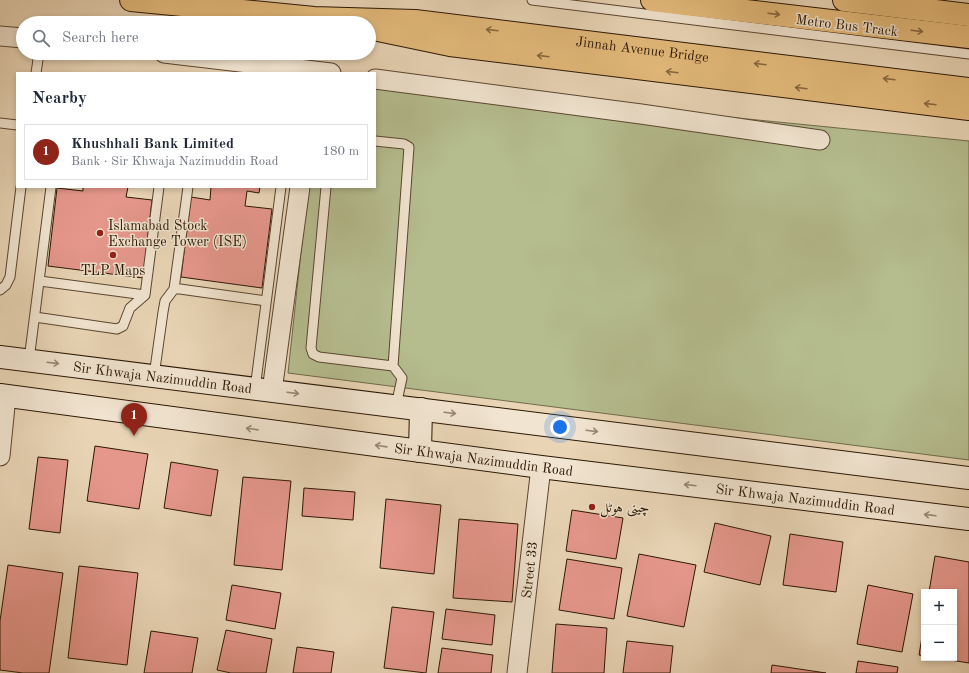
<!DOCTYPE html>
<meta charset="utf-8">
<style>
body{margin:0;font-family:"Old Standard TT",Amiri,serif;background:#f6f6f7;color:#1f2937}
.controls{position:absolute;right:12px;bottom:12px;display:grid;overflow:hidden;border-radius:0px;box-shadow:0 2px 6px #0003}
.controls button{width:36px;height:36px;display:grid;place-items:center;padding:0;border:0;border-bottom:1px solid #e0e1e3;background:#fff;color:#1f2937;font:20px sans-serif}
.you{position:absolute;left:560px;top:427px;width:14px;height:14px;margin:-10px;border:3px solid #fff;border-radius:50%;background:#1a73e8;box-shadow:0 0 0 6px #1a73e833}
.badge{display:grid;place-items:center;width:26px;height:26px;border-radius:50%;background:#8f2418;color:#fff;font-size:13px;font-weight:700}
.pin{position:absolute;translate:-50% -33px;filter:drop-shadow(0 1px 2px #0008)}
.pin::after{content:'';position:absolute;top:21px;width:14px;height:12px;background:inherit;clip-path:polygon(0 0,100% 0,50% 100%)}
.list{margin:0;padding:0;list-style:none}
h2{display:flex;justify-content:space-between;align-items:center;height:52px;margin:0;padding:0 16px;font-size:17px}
h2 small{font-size:13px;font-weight:400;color:#747a83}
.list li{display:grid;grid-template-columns:26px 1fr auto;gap:12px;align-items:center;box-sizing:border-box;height:56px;margin:0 8px 8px;padding:0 8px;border:1px solid #e0e1e3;border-radius:0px}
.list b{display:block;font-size:15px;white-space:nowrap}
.list p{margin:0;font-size:13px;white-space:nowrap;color:#747a83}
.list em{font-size:13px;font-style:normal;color:#747a83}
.icon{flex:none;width:22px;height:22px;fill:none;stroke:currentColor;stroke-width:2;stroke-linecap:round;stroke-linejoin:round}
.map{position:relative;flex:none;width:969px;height:673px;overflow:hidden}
.search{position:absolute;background:#fff;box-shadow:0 2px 6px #0003;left:16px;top:16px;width:360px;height:44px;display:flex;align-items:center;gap:10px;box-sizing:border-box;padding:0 14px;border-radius:22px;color:#747a83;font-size:15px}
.panel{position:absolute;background:#fff;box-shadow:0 2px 6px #0003;left:16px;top:72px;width:360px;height:116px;border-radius:0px}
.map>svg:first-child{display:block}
</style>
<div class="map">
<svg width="969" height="673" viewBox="0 0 969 673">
<rect width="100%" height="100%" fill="#e9d5b6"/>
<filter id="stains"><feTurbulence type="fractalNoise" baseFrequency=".005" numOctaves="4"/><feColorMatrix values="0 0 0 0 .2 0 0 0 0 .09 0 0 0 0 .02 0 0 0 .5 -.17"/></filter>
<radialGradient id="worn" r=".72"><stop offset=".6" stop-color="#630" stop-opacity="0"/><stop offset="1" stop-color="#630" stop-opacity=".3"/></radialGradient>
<path fill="#b5bd8f" stroke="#706a4a" d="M375 82 969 141V460L288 373 308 187H375Z"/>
<path fill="#e6978c" stroke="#2c1704" d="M83 187H128L126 197 152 200 143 278 48 266 57 188 83 191Z
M211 187H260L259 193 247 191 245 206 272 209 262 288 181 277 191 197 210 200Z
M95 446 148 454 139 509 87 501Z
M38 457 68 460 60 533 29 529Z
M171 462 218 470 211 516 164 508Z
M243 477 291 481 282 570 234 565Z
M304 488 355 492 353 520 302 516Z
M386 499 441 505 434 574 380 568Z
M572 510 623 518 616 559 566 551Z
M459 519 518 524 512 602 453 598Z
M715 523 771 536 760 585 704 572Z
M790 534 843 542 836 592 783 585Z
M639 554 696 565 684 627 627 616Z
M935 556 969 562V663L938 658H954V592H929Z
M567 559 622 568 614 619 559 610Z
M8 565 63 573 49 673H23L0 670V621Z
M79 566 138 573 127 665 68 658Z
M232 585 281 593 275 629 226 620Z
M868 585 913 594 902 652 857 644Z
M392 607 434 612 426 673 384 668Z
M446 609 495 615 492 645 442 639Z
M556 624 607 628 604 673H552Z
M924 625V656L919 655Z
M226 630 272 639 266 673H231L217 670Z
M151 631 198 638 192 673H144Z
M627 641 673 646 670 673H623Z
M297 647 334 652 331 673H293Z
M442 648 493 655 491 673H438Z
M858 661 898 667 897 673H856Z
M772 665 826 673H771Z"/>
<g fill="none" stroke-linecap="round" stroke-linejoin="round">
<g stroke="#5b4630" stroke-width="11">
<path id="lane" d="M532 0 969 54
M36 73 39 53
M0 123 17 125
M375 141 404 144 409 147 393 366 402 378 396 406
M326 187 311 348 313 354 319 357 393 366
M40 281 145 295 159 187
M174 289 188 187
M0 290 6 285 10 277 21 187
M35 317 117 329 123 326 130 308 145 295
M29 360 51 187
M154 376 163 312 165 301 174 289H180L266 301
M255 389 281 187"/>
</g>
<g stroke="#5b4630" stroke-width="21">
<g id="street">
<path d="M0 36 23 38"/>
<path d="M164 53 331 73"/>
<path d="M375 79 641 114 820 140"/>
<path d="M272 391 300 187"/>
<path d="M0 456 6 396"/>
<path id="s1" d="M517 673 541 467"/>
</g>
</g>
<g stroke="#2c1704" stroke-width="24">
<g id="secondary">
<path id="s2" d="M0 357 969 478"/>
<path id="s3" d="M0 395 541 467 969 519"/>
<path d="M420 451 421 409"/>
</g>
</g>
<g stroke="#2c1704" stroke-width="24">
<g id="primary">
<path id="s4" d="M131 0 314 18 415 21 969 89"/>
<path d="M652 0 969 37"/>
<path d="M844 0 969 15"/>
<path d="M378 30 450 45 969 109"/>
</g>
</g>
<use href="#lane" stroke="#f1e4d0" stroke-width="9"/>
<use href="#street" stroke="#f1e4d0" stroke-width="19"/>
<use href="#secondary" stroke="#f1e4d0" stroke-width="22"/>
<use href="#primary" stroke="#e4ba7b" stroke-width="22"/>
</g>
<defs><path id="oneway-shaft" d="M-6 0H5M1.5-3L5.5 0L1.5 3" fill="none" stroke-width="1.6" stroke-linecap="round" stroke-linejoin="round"/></defs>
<g stroke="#886840">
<use href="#oneway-shaft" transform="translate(774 14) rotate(7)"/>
<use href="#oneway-shaft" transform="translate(492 30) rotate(-173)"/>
<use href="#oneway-shaft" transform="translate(917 31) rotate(7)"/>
<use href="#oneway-shaft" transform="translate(543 56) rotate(-173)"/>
<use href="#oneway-shaft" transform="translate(760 64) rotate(-173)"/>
<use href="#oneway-shaft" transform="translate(672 72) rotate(-173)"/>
<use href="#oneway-shaft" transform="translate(889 79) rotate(-173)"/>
<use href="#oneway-shaft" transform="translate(801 88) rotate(-173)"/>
<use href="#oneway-shaft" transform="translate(930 104) rotate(-173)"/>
</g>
<g stroke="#988874">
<use href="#oneway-shaft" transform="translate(53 363) rotate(7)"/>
<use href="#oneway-shaft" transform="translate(293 393) rotate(7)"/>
<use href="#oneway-shaft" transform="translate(450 413) rotate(7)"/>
<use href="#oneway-shaft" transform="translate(252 429) rotate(-172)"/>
<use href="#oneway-shaft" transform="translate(592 431) rotate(7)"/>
<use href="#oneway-shaft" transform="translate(381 446) rotate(-172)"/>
<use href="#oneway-shaft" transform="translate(690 485) rotate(-173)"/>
<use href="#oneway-shaft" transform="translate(930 515) rotate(-173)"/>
</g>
<g fill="#8f2418" stroke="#f1e4d0" stroke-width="1.5">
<circle cx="100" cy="233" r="4"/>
<circle cx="113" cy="255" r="4"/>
<circle cx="592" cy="507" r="4"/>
</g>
<g text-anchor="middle" stroke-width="3" stroke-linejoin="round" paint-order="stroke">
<g font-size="14" fill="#2c1704" stroke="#f1e4d0">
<text transform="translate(847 25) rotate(7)" y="5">Metro Bus Track</text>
<text dy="5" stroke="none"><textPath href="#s4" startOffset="514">Jinnah Avenue Bridge</textPath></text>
<text dy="5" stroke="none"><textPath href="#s2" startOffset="164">Sir Khwaja Nazimuddin Road</textPath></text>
<text dy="5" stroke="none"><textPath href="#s3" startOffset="488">Sir Khwaja Nazimuddin Road</textPath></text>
<text dy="5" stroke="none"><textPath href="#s3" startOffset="812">Sir Khwaja Nazimuddin Road</textPath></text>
<text dy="5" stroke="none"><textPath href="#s1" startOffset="104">Street 33</textPath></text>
</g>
<g font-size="14" fill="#2c1704" stroke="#f1e4d0" text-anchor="start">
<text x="108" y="230">Islamabad Stock<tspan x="108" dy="16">Exchange Tower (ISE)</tspan></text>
<text x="113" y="275" text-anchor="middle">TLP Maps</text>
<text x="600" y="512">چینی ہوٹل</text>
</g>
</g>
<rect width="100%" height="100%" filter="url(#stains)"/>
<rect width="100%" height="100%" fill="url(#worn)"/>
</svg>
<div class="controls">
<button>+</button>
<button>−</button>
</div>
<div class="you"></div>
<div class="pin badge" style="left:134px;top:436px">1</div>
<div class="search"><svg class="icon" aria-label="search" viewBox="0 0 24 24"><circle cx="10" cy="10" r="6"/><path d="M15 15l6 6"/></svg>Search here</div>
<section class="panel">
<h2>Nearby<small></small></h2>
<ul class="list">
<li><span class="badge">1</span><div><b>Khushhali Bank Limited</b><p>Bank · Sir Khwaja Nazimuddin Road</p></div><em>180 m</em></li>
</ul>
</section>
</div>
